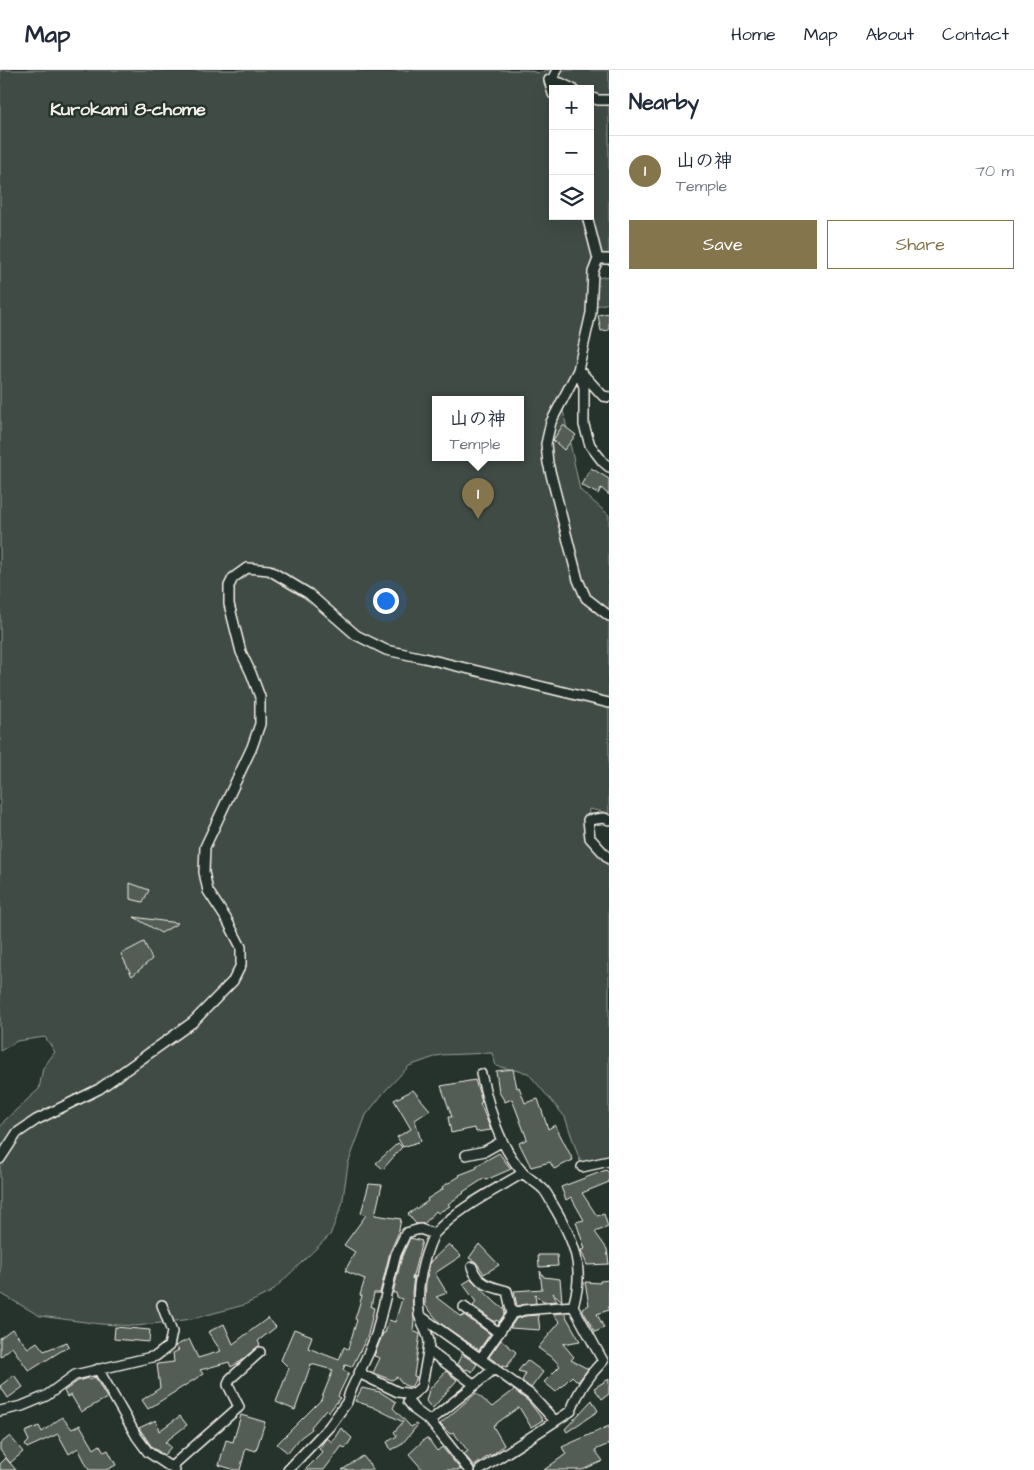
<!DOCTYPE html>
<meta charset="utf-8">
<style>
body{margin:0;font-family:"Architects Daughter","Klee One",sans-serif;background:#f2f2f3;color:#1f2937}
.controls{position:absolute;right:15px;top:15px;display:grid;overflow:hidden;border-radius:0px;box-shadow:0 5px 20px #0002}
.controls button{width:45px;height:45px;display:grid;place-items:center;padding:0;border:0;border-bottom:1px solid #e0e1e3;background:#fff;color:#1f2937;font:25px sans-serif}
.you{position:absolute;left:385px;top:530px;width:18px;height:18px;margin:-12px;border:4px solid #fff;border-radius:50%;background:#1a73e8;box-shadow:0 0 0 8px #1a73e833}
.badge{display:grid;place-items:center;width:32px;height:32px;border-radius:50%;background:#84754c;color:#fff;font-size:16px;font-weight:700}
.pin{position:absolute;translate:-50% -41px;filter:drop-shadow(0 1px 2px #0008)}
.pin::after{content:'';position:absolute;top:26px;width:18px;height:15px;background:inherit;clip-path:polygon(0 0,100% 0,50% 100%)}
.popup{position:absolute;left:432px;top:326px;width:92px;height:65px;box-sizing:border-box;display:grid;place-content:center;border-radius:0px;background:#fff;filter:drop-shadow(0 1px 4px #0005);font-size:16px;white-space:nowrap;color:#747a83}
.popup b{font-size:19px;color:#1f2937}
.popup::after{content:'';position:absolute;left:50%;top:100%;margin-left:-10px;border:10px solid transparent;border-top-color:#fff}
.list{margin:0;padding:0;list-style:none}
h2{display:flex;justify-content:space-between;align-items:center;height:65px;margin:0;padding:0 20px;font-size:21px}
h2 small{font-size:16px;font-weight:400;color:#747a83}
.list li{display:grid;grid-template-columns:32px 1fr auto;gap:15px;align-items:center;box-sizing:border-box;height:70px;padding:0 20px;border-top:1px solid #e0e1e3}
.list b{display:block;font-size:19px;white-space:nowrap}
.list p{margin:0;font-size:16px;white-space:nowrap;color:#747a83}
.list em{font-size:16px;font-style:normal;color:#747a83}
.actions{display:flex;gap:10px;padding:15px 20px}
.actions a{flex:1;padding:11px 0;border:1px solid #84754c;border-radius:0px;text-align:center;font-size:18px;color:#84754c}
.actions .main{background:#84754c;color:#fff}
.icon{flex:none;width:28px;height:28px;fill:none;stroke:currentColor;stroke-width:2;stroke-linecap:round;stroke-linejoin:round}
.map{position:relative;flex:none;width:609px;height:1400px;overflow:hidden}
header{display:flex;align-items:center;gap:30px;box-sizing:border-box;height:70px;padding:0 25px;background:#fff;border-bottom:1px solid #e0e1e3}
header strong{font-size:24px}
nav{display:flex;gap:28px;margin-inline-start:auto;font-size:18px}
main{display:flex}
aside{flex:1;background:#fff}
.map>svg:first-child{display:block}
</style>
<header>
<strong>Map</strong>
<nav><a>Home</a><a>Map</a><a>About</a><a>Contact</a></nav>
</header>
<main>
<div class="map">
<svg width="609" height="1400" viewBox="0 0 609 1400">
<rect width="100%" height="100%" fill="#26332d"/>
<filter id="ink" filterUnits="userSpaceOnUse"><feTurbulence type="fractalNoise" baseFrequency=".02" numOctaves="2"/><feDisplacementMap in="SourceGraphic" scale="10" xChannelSelector="R" yChannelSelector="G"/><feConvolveMatrix kernelMatrix="1 2 1 2 8 2 1 2 1" color-interpolation-filters="sRGB"/></filter>
<g filter="url(#ink)">
<path fill="#414b45" stroke="#9a9e96" fill-rule="evenodd" d="M0 0H527L538 3 547 0H609V189H598L578 300 561 331 580 420 609 445V743L589 739 588 750 590 768 609 789V1091L582 1097 565 1047 528 1003 496 996 492 983 440 985 409 996 385 1021 366 1045 348 1094 342 1135 330 1165 271 1222 244 1235 192 1249 136 1256 100 1254 40 1246 0 1223V1057L5 1050 39 1019 43 998 55 982 45 967 17 971 0 981ZM556 18 590 19V146H553V19ZM436 330H520V388H436Z
M609 206V233L596 236 597 208Z"/>
<path fill="#525c55" stroke="#f4f1e8" d="M609 243V260L601 261 598 245Z
M563 355 576 365 564 380 553 370Z
M591 398 609 409V425L601 418 598 424 581 415Z
M130 813 149 820 143 832 130 829Z
M134 847 162 851 178 853 161 863Z
M144 872 152 889 132 906 121 884Z
M513 999 517 1018 519 1017 525 1033 538 1029 548 1059 555 1055 573 1090 554 1099 550 1092 531 1097 519 1073 527 1069 512 1029 505 1032 499 1022 496 1001Z
M475 1010 482 1032 480 1033 491 1060 476 1062 475 1058 451 1063 448 1047H452L441 1016Z
M413 1020 430 1040 415 1050 421 1071 403 1077 397 1067 411 1059 394 1030Z
M398 1073 402 1077 383 1099 376 1093Z
M499 1083 511 1099 486 1110 485 1108 463 1122 464 1123 448 1134 450 1136 438 1143 436 1141 424 1154H416L408 1144 428 1131 427 1129 443 1119 442 1117 460 1106 459 1105 477 1098 476 1096Z
M606 1100 609 1103V1112L582 1123 597 1146 604 1144 608 1157 595 1162 607 1179 609 1194 587 1195 581 1180 585 1179 576 1152 584 1150 571 1127 566 1130 561 1117Z
M369 1114 382 1115 375 1145 401 1149 398 1164 390 1182 380 1223H374L371 1237 374 1238 368 1265 352 1297 345 1295 343 1300 349 1303 338 1326 340 1328 329 1342 326 1339 311 1357 312 1359 300 1368 288 1383 277 1374 321 1330 333 1300 311 1294 295 1340 276 1332 289 1298 281 1290 294 1259 312 1266 308 1278 339 1290 344 1277 348 1279 357 1250 355 1249 362 1226 360 1225 365 1209 345 1201 355 1182 344 1175 366 1145 361 1143Z
M410 1168 422 1171 412 1209 414 1206 412 1223 414 1250 413 1261 420 1264 414 1306 417 1307 411 1317 404 1315 397 1307 392 1310 373 1303 380 1288 374 1286 383 1263H385L389 1250 395 1252 402 1229 397 1227 396 1223H393L402 1186Z
M449 1174 461 1186 435 1203 447 1223 436 1227 462 1247 464 1245 490 1264 479 1280 440 1253 425 1235 426 1213 430 1192Z
M479 1174 499 1195 484 1204 476 1192 469 1188Z
M538 1185H557L558 1196 539 1197Z
M540 1201 544 1207 560 1209 562 1231 553 1223 557 1231 543 1232 535 1224 536 1233 517 1236 514 1221 542 1219Z
M471 1209 497 1234 504 1239 505 1243 499 1252 496 1250 495 1252 473 1236 476 1232 463 1214Z
M609 1210V1240L597 1244 604 1258 595 1262 582 1239 589 1235 585 1212 600 1213V1211Z
M564 1243 580 1271 563 1274 574 1287 571 1290 588 1299 578 1312 572 1306 556 1322 544 1312 560 1296 554 1289 538 1278 560 1252 553 1244Z
M538 1245 540 1260 510 1258 516 1249 525 1246Z
M268 1248 276 1257 258 1271 260 1275 239 1292 231 1297 229 1292 200 1300 203 1304 148 1339 142 1330 160 1318 157 1294 174 1292 173 1283 179 1280 175 1276 189 1269 198 1288 221 1281 208 1262 224 1254 233 1274Z
M115 1257 150 1260 149 1272 114 1269Z
M12 1259 28 1278 37 1272 44 1281 67 1272 69 1276 29 1301 12 1277 0 1287V1268Z
M501 1270 516 1282 507 1297 503 1296 502 1297 489 1287Z
M462 1284 477 1294 472 1302 467 1299 466 1300 457 1294Z
M527 1290 543 1302 531 1318 522 1311 526 1303 518 1301Z
M446 1301 457 1310 432 1339 426 1331 429 1320Z
M14 1305 23 1317 8 1328 0 1316Z
M95 1307 107 1328 81 1342 71 1325 67 1327 64 1321 78 1311 88 1308 89 1310Z
M609 1309V1324L602 1329 594 1318Z
M362 1318 380 1322 396 1332 393 1338 411 1357 416 1354 417 1356 401 1375 391 1380 387 1372 397 1366 394 1362 403 1352 373 1337 355 1331Z
M514 1320 529 1332 543 1350 531 1357 519 1337 493 1356 504 1375 496 1382 490 1386V1385L474 1396 464 1384 468 1381 453 1362 450 1364 440 1354 476 1323 492 1337Z
M592 1330 598 1341 567 1362 565 1359Z
M241 1345 265 1352 256 1381 246 1378 240 1400H235L219 1395 226 1370 233 1372Z
M180 1346 187 1355 165 1372 171 1377 164 1385 152 1377 139 1358 156 1350 159 1361Z
M62 1347 72 1359 80 1355 94 1379 100 1375 104 1382 108 1380 116 1395 106 1400H89L78 1378 69 1384 58 1364 27 1378 25 1375 29 1371 25 1362 39 1356 42 1362Z
M609 1356V1374L595 1380 603 1391 582 1400H544L566 1384 562 1377Z
M341 1358 352 1368 345 1379 342 1376 324 1400H305L323 1382 319 1379 325 1370 327 1368 332 1372Z
M10 1366 23 1382 10 1393 0 1380V1374Z
M426 1368 429 1370 437 1381 442 1377 461 1400H423L409 1384Z
M363 1386 374 1400H342Z
M6 1388 10 1393 16 1400H0V1394Z"/>
<g fill="none" stroke-linecap="round" stroke-linejoin="round">
<g stroke="#f4f1e8" stroke-width="12">
<path id="street" d="M549 10 561 13 573 19
M549 10 553 24
M549 10 553 8 557 0
M590 27 598 30H609
M587 146 598 189 593 202 591 243 578 300 551 352 546 374 548 393 578 510 586 528 609 546
M598 189H609
M578 300 584 317V355L590 375 603 392 609 397
M582 303 603 326 609 327
M609 750 604 748 588 750 590 768 609 789
M481 1004C490 1041 498 1074 523 1103
M466 1085 485 1081 501 1072
M0 1089 17 1063 36 1050 99 1019 193 952 233 911 241 895V877L227 850 208 821 204 802 205 777 252 677 260 654V627L251 603 241 582 229 534V516L233 508 247 498 269 500 309 524 356 565 386 580 424 588 609 633
M582 1097 609 1091
M472 1197C477 1214 491 1217 507 1221L512 1244
M464 1237 499 1263
M419 1245 531 1325 555 1351
M481 1288 512 1244 524 1240 573 1236
M98 1299 137 1367 148 1382 175 1400
M361 1300 363 1305 398 1322 413 1324 421 1317C423 1311 429 1278 429 1272 428 1261 420 1253 419 1243 416 1217 423 1187 434 1164
M475 1315 495 1298
M413 1324 409 1328 408 1331 415 1340 430 1351 475 1315 428 1280
M0 1341 22 1336 46 1326 75 1305 156 1286 169 1276 172 1262 162 1235
M430 1351 469 1400
M171 1397 239 1337 228 1315 230 1309 260 1282
M288 1400 329 1357 347 1332 350 1322 369 1282 376 1265 396 1184 406 1163 420 1159 434 1164C459 1137 492 1122 523 1103 529 1109 539 1114 544 1120 549 1126 552 1134 556 1140 575 1173 585 1199 573 1236L603 1291C588 1306 578 1321 571 1341L480 1400"/>
</g>
<use href="#street" stroke="#26332d" stroke-width="9"/>
</g>
</g>
<g text-anchor="middle" stroke-width="5" stroke-linejoin="round" paint-order="stroke">
<g font-size="18" font-weight="bold" fill="#f4f1e8" stroke="#26332d">
<text x="128" y="45">Kurokami 8-chome</text>
</g>
</g>
</svg>
<div class="controls">
<button>+</button>
<button>−</button>
<button><svg class="icon" aria-label="layers" viewBox="0 0 24 24"><path d="M12 4l9 5-9 5-9-5zM3 14l9 5 9-5"/></svg></button>
</div>
<div class="you"></div>
<div class="pin badge" style="left:478px;top:449px">1</div>
<div class="popup"><b>山の神</b>Temple</div>
</div>
<aside>
<h2>Nearby<small></small></h2>
<ul class="list">
<li><span class="badge">1</span><div><b>山の神</b><p>Temple</p></div><em>70 m</em></li>
</ul>
<div class="actions"><a class="main">Save</a><a>Share</a></div>
</aside>
</main>
